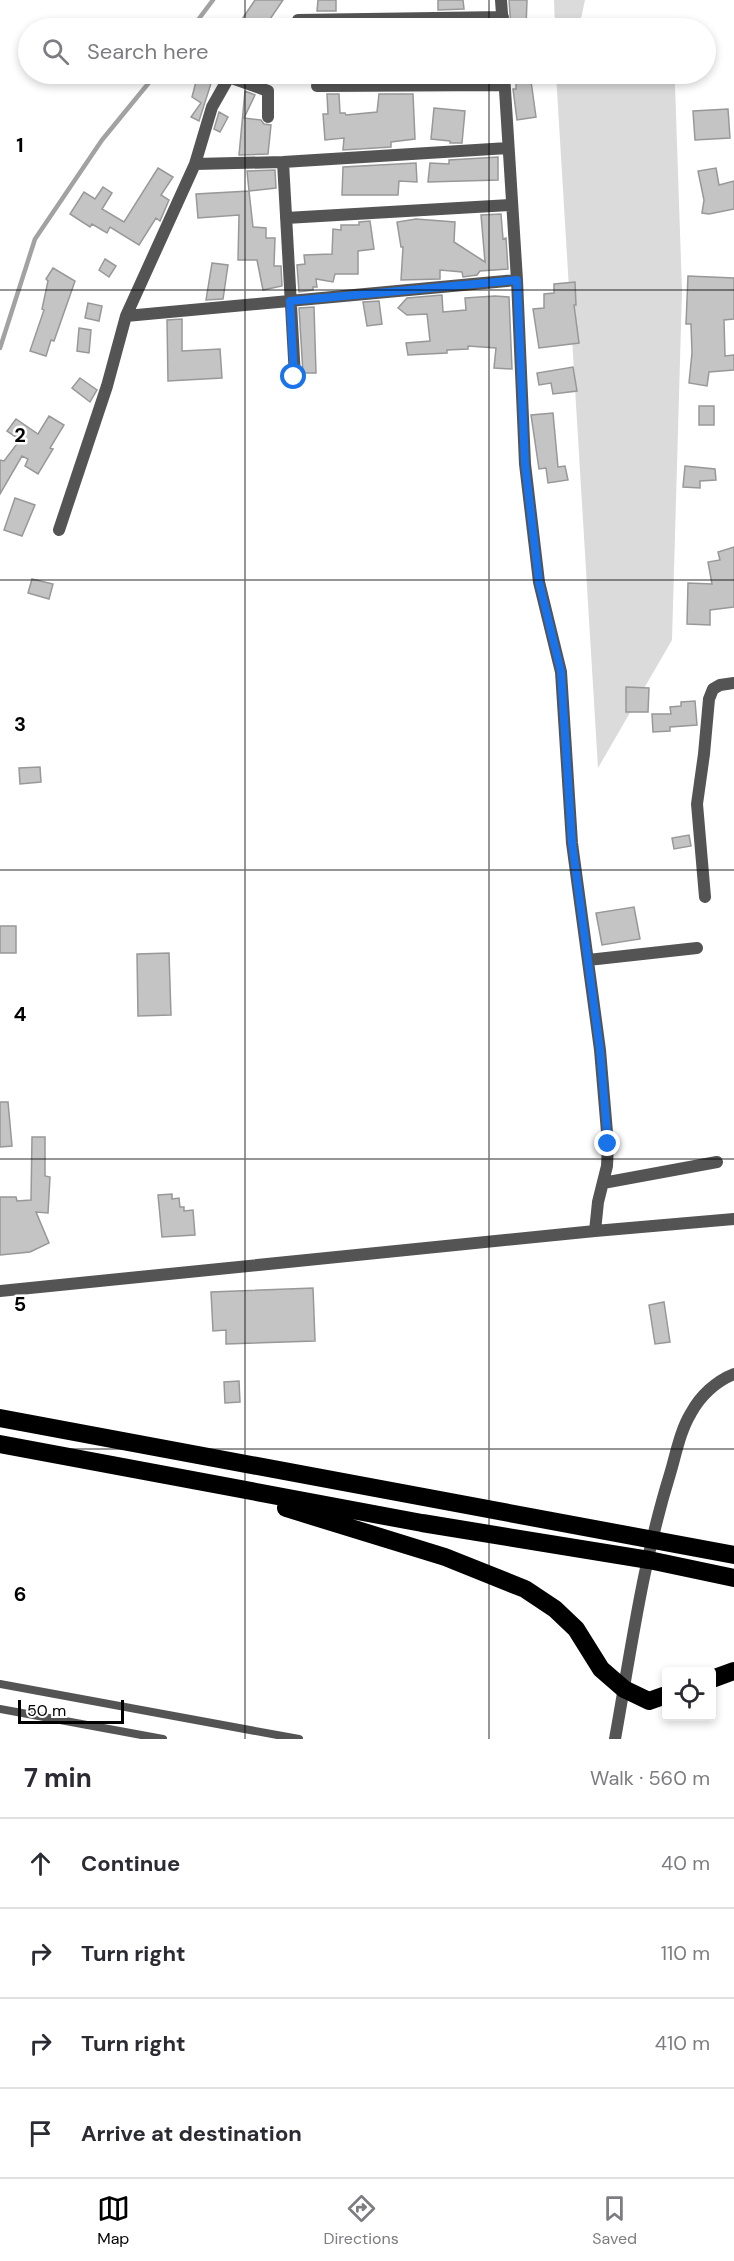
<!DOCTYPE html>
<meta charset="utf-8">
<style>
body{margin:0;font-family:"DM Sans",sans-serif;background:#f2f2f3;color:#2b2b33}
.controls{position:absolute;right:18px;bottom:18px;display:grid;overflow:hidden;border-radius:6px;box-shadow:0 3px 9px #0003}
.controls button{width:54px;height:54px;display:grid;place-items:center;padding:0;border:0;border-bottom:2px solid #e1e1e2;background:#fff;color:#2b2b33;font:30px sans-serif}
.scale{position:absolute;left:18px;bottom:15px;width:106px;box-sizing:border-box;padding-left:6px;border:3px solid #000;border-top:0;font-size:16px;line-height:21px;white-space:nowrap;color:#000;-webkit-text-stroke:4px #fff;paint-order:stroke}
.stop{position:absolute;width:18px;height:18px;margin:-14px;border:4px solid #1a73e8;border-radius:50%;background:#fff}
.stop.end{background:#1a73e8;border-color:#fff;box-shadow:0 2px 6px #0008}
.list{margin:0;padding:0;list-style:none}
h2{display:flex;justify-content:space-between;align-items:center;height:78px;margin:0;padding:0 24px;font-size:26px}
h2 small{font-size:20px;font-weight:400;color:#7c7c81}
.list li{display:grid;grid-template-columns:39px 1fr auto;gap:18px;align-items:center;box-sizing:border-box;height:90px;padding:0 24px;border-top:2px solid #e1e1e2}
.list b{display:block;font-size:22px;white-space:nowrap}
.list em{font-size:20px;font-style:normal;color:#7c7c81}
.icon{flex:none;width:33px;height:33px;fill:none;stroke:currentColor;stroke-width:2;stroke-linecap:round;stroke-linejoin:round}
.map{position:relative;flex:none;width:734px;height:1739px;overflow:hidden}
.search{position:absolute;background:#fff;box-shadow:0 3px 9px #0003;left:18px;right:18px;top:18px;height:66px;display:flex;align-items:center;gap:15px;box-sizing:border-box;padding:0 21px;border-radius:33px;color:#7c7c81;font-size:22px}
.sheet{height:438px;background:#fff}
nav{display:flex;justify-content:space-around;align-items:center;box-sizing:border-box;height:84px;border-top:2px solid #e1e1e2;background:#fff;font-size:16px;color:#7c7c81}
nav a{display:grid;justify-items:center;gap:3px}
nav .on{color:#000}
.map>svg:first-child{display:block}
</style>
<div class="map">
<svg width="734" height="1739" viewBox="0 0 734 1739">
<rect width="100%" height="100%" fill="#fff"/>
<path fill="#dbdbdb" d="M554 0H585L579 28H555Z
M556 74H656L675 84 682 291 672 640 598 768Z"/>
<g fill="none" stroke-linecap="round" stroke-linejoin="round">
<path stroke="#a2a2a2" stroke-width="4.5" d="M192 28 213 0
M0 348 35 239 102 140 156 74"/>
</g>
<path fill="#c4c4c4" stroke="#989898" stroke-width="1.5" d="M255 0H283L264 28H236Z
M318 0H336V11H317Z
M438 0H463L464 9 438 10Z
M509 0H527L526 28H511Z
M198 74H214L199 121 191 117 201 103 192 97Z
M516 74H530L536 117 517 120 513 89H516Z
M245 91 255 95 244 118 261 120 264 124 271 125 268 154 239 155Z
M327 94H339L340 113H345L346 115 377 112 379 94H413L415 139 391 142V147L343 150 344 138 325 140 323 114H328Z
M434 108 465 111 462 143H450V141L431 139Z
M728 109 730 138 695 140 693 111Z
M219 112 228 117 220 132 214 129Z
M498 157V180L428 182 430 163 449 164V160Z
M416 163 417 182 399 181 398 195H342L343 167Z
M158 168 173 177 161 195 169 200 160 221 156 218 139 245 110 227 107 233 92 224 90 227 70 214 84 192 95 199 103 187 112 193 102 209 124 222Z
M716 168 719 185 734 181V209L709 214 702 213 704 200 698 171Z
M275 170 276 188 249 191 253 227 266 228V238H275L274 266H281L282 286 263 290 257 260H238L239 215 198 218 196 194 249 191 247 171Z
M501 214 503 239 506 238 508 269 480 271 477 275 463 277 462 272 440 270V279L401 280 403 247H401L397 222 416 219 455 222 454 242 485 262 481 215Z
M370 221 374 249 358 251V274H335L333 282 316 279 317 287H313V290L299 292 297 265 305 264 304 255 332 254 333 229 341 230V225H359V222Z
M105 259 116 266 109 277 99 270Z
M212 263 228 265 223 299 206 300Z
M53 268 75 281 54 341 51 340 46 356 30 351 44 310 42 309 48 281 46 279Z
M688 276 734 278V319L724 320 725 356 734 355V370L709 372 707 386 689 383 692 353 691 324H686Z
M575 282 576 305H574L579 343 539 348 533 309 544 308V294L554 293V284Z
M442 295 443 312 466 310 465 298 495 296 509 297 512 369 494 368 496 348 468 346V349L447 350V353L408 355 406 343 430 341 427 314 407 315 398 308 407 298Z
M379 301 382 324 367 326 363 302Z
M88 303 102 306 99 321 85 318Z
M314 307 316 373H303L299 308Z
M182 319V351L220 349 222 378 168 381 167 320Z
M79 328 91 330 89 353 77 351Z
M573 367 577 391 553 394 551 383 539 385 537 373Z
M80 378 97 390 90 402 72 388Z
M699 406H714V425H699Z
M553 413 558 467 565 466 568 480 548 483 546 468 539 469 531 415Z
M49 416 64 425 50 448 53 449 38 474 25 466 28 459 22 456 0 494V460L4 461 20 440 7 431 16 419 38 434Z
M685 466 715 469 716 480 700 481V488L683 487Z
M15 498 35 505 22 536 4 530Z
M734 547V607L710 610V625L687 624 688 583 712 584 708 562 720 560 718 552Z
M32 579 53 584 49 599 28 593Z
M626 687 649 688 648 712H626Z
M695 701 697 725 670 727V731L653 732 652 714H671L670 707 681 706V702Z
M40 767 41 782 20 784 19 768Z
M689 835 691 846 674 849 672 838Z
M634 907 640 939 602 945 596 913Z
M0 926H16V953H0Z
M169 953 171 1015 138 1016 137 954Z
M0 1102H8L12 1146 0 1147Z
M32 1137H45V1176L50 1177 48 1213 36 1212 49 1243 30 1252 0 1255V1197H16L17 1201 31 1200Z
M172 1194V1199L179 1198 180 1207H184V1211L193 1210 195 1235 162 1237 158 1195Z
M313 1288 315 1341 226 1344V1330L213 1331 211 1292Z
M664 1302 670 1342 655 1344 649 1305Z
M239 1381 240 1402 225 1403 224 1382Z"/>
<g fill="none" stroke-linecap="round" stroke-linejoin="round">
<path stroke="#545454" stroke-width="8" d="M0 1684 299 1739
M0 1709 163 1739"/>
<path stroke="#545454" stroke-width="12" d="M501 0 503 28
M298 20 503 17
M504 74 517 280 525 464 539 582 561 672 572 843 600 1050 608 1144 607 1166 598 1202 595 1231
M317 86 504 85
M283 162 295 377
M195 164 283 162 508 148
M286 218 512 205
M126 316 517 280
M59 530 107 386 126 316 195 164 212 107 229 77 268 91V117
M705 897 697 804 704 754 709 699 713 689 720 685 734 683
M588 960 697 948
M603 1183 717 1162
M0 1291 595 1231 734 1219
M615 1739C631 1650 643 1561 670 1474 676 1454 680 1431 691 1413 700 1396 716 1381 734 1374"/>
<path stroke="#000" stroke-width="18" d="M0 1418 734 1555
M0 1444 422 1523 649 1560 734 1578
M286 1508 445 1557 525 1589 555 1609 576 1629 601 1669 624 1689 649 1701 666 1695
M712 1679 734 1671"/>
</g>
<g fill="none" stroke-linecap="round" stroke-linejoin="round">
<path stroke="#1a73e8" stroke-width="8" d="M294 377 290 301 517 280 525 464 539 582 561 672 572 843 600 1050 608 1144"/>
</g>
<path fill="none" stroke="#000" stroke-width="1.5" stroke-opacity="0.55" d="M245 0V28M489 0V28M245 74V1739M489 74V1739M0 290H734M0 580H734M0 870H734M0 1159H734M0 1449H734"/>
<g font-size="20" text-anchor="middle" font-weight="bold" fill="#000" stroke="#fff" stroke-width="5" stroke-linejoin="round" paint-order="stroke">
<text x="20" y="152">1</text>
<text x="20" y="442">2</text>
<text x="20" y="731">3</text>
<text x="20" y="1021">4</text>
<text x="20" y="1311">5</text>
<text x="20" y="1601">6</text>
</g>
</svg>
<div class="controls">
<button><svg class="icon" aria-label="locate" viewBox="0 0 24 24"><circle cx="12" cy="12" r="6"/><path d="M12 2v4M12 18v4M2 12h4M18 12h4"/></svg></button>
</div>
<div class="scale">50 m</div>
<div class="stop" style="left:294px;top:377px"></div>
<div class="stop end" style="left:608px;top:1144px"></div>
<div class="search"><svg class="icon" aria-label="search" viewBox="0 0 24 24"><circle cx="10" cy="10" r="6"/><path d="M15 15l6 6"/></svg>Search here</div>
</div>
<section class="sheet">
<h2>7 min<small>Walk · 560 m</small></h2>
<ul class="list">
<li><svg class="icon" aria-label="ahead" viewBox="0 0 24 24"><path d="M12 20V5M6 11l6-6 6 6"/></svg><div><b>Continue</b></div><em>40 m</em></li>
<li><svg class="icon" aria-label="right" viewBox="0 0 24 24"><path d="M7 20v-9h11M14 6l5 5-5 5"/></svg><div><b>Turn right</b></div><em>110 m</em></li>
<li><svg class="icon" aria-label="right" viewBox="0 0 24 24"><path d="M7 20v-9h11M14 6l5 5-5 5"/></svg><div><b>Turn right</b></div><em>410 m</em></li>
<li><svg class="icon" aria-label="arrive" viewBox="0 0 24 24"><path d="M6 21V4h12l-3 4 3 4H6"/></svg><div><b>Arrive at destination</b></div></li>
</ul>
</section>
<nav>
<a class="on"><svg class="icon" aria-label="map" viewBox="0 0 24 24"><path d="M3 6l6-2 6 2 6-2v14l-6 2-6-2-6 2zM9 4v14M15 6v14"/></svg>Map</a>
<a><svg class="icon" aria-label="directions" viewBox="0 0 24 24"><path d="M12 3l9 9-9 9-9-9zM9 14v-3h6M13 9l2 2-2 2"/></svg>Directions</a>
<a><svg class="icon" aria-label="saved" viewBox="0 0 24 24"><path d="M7 4h10v16l-5-4-5 4z"/></svg>Saved</a>
</nav>
